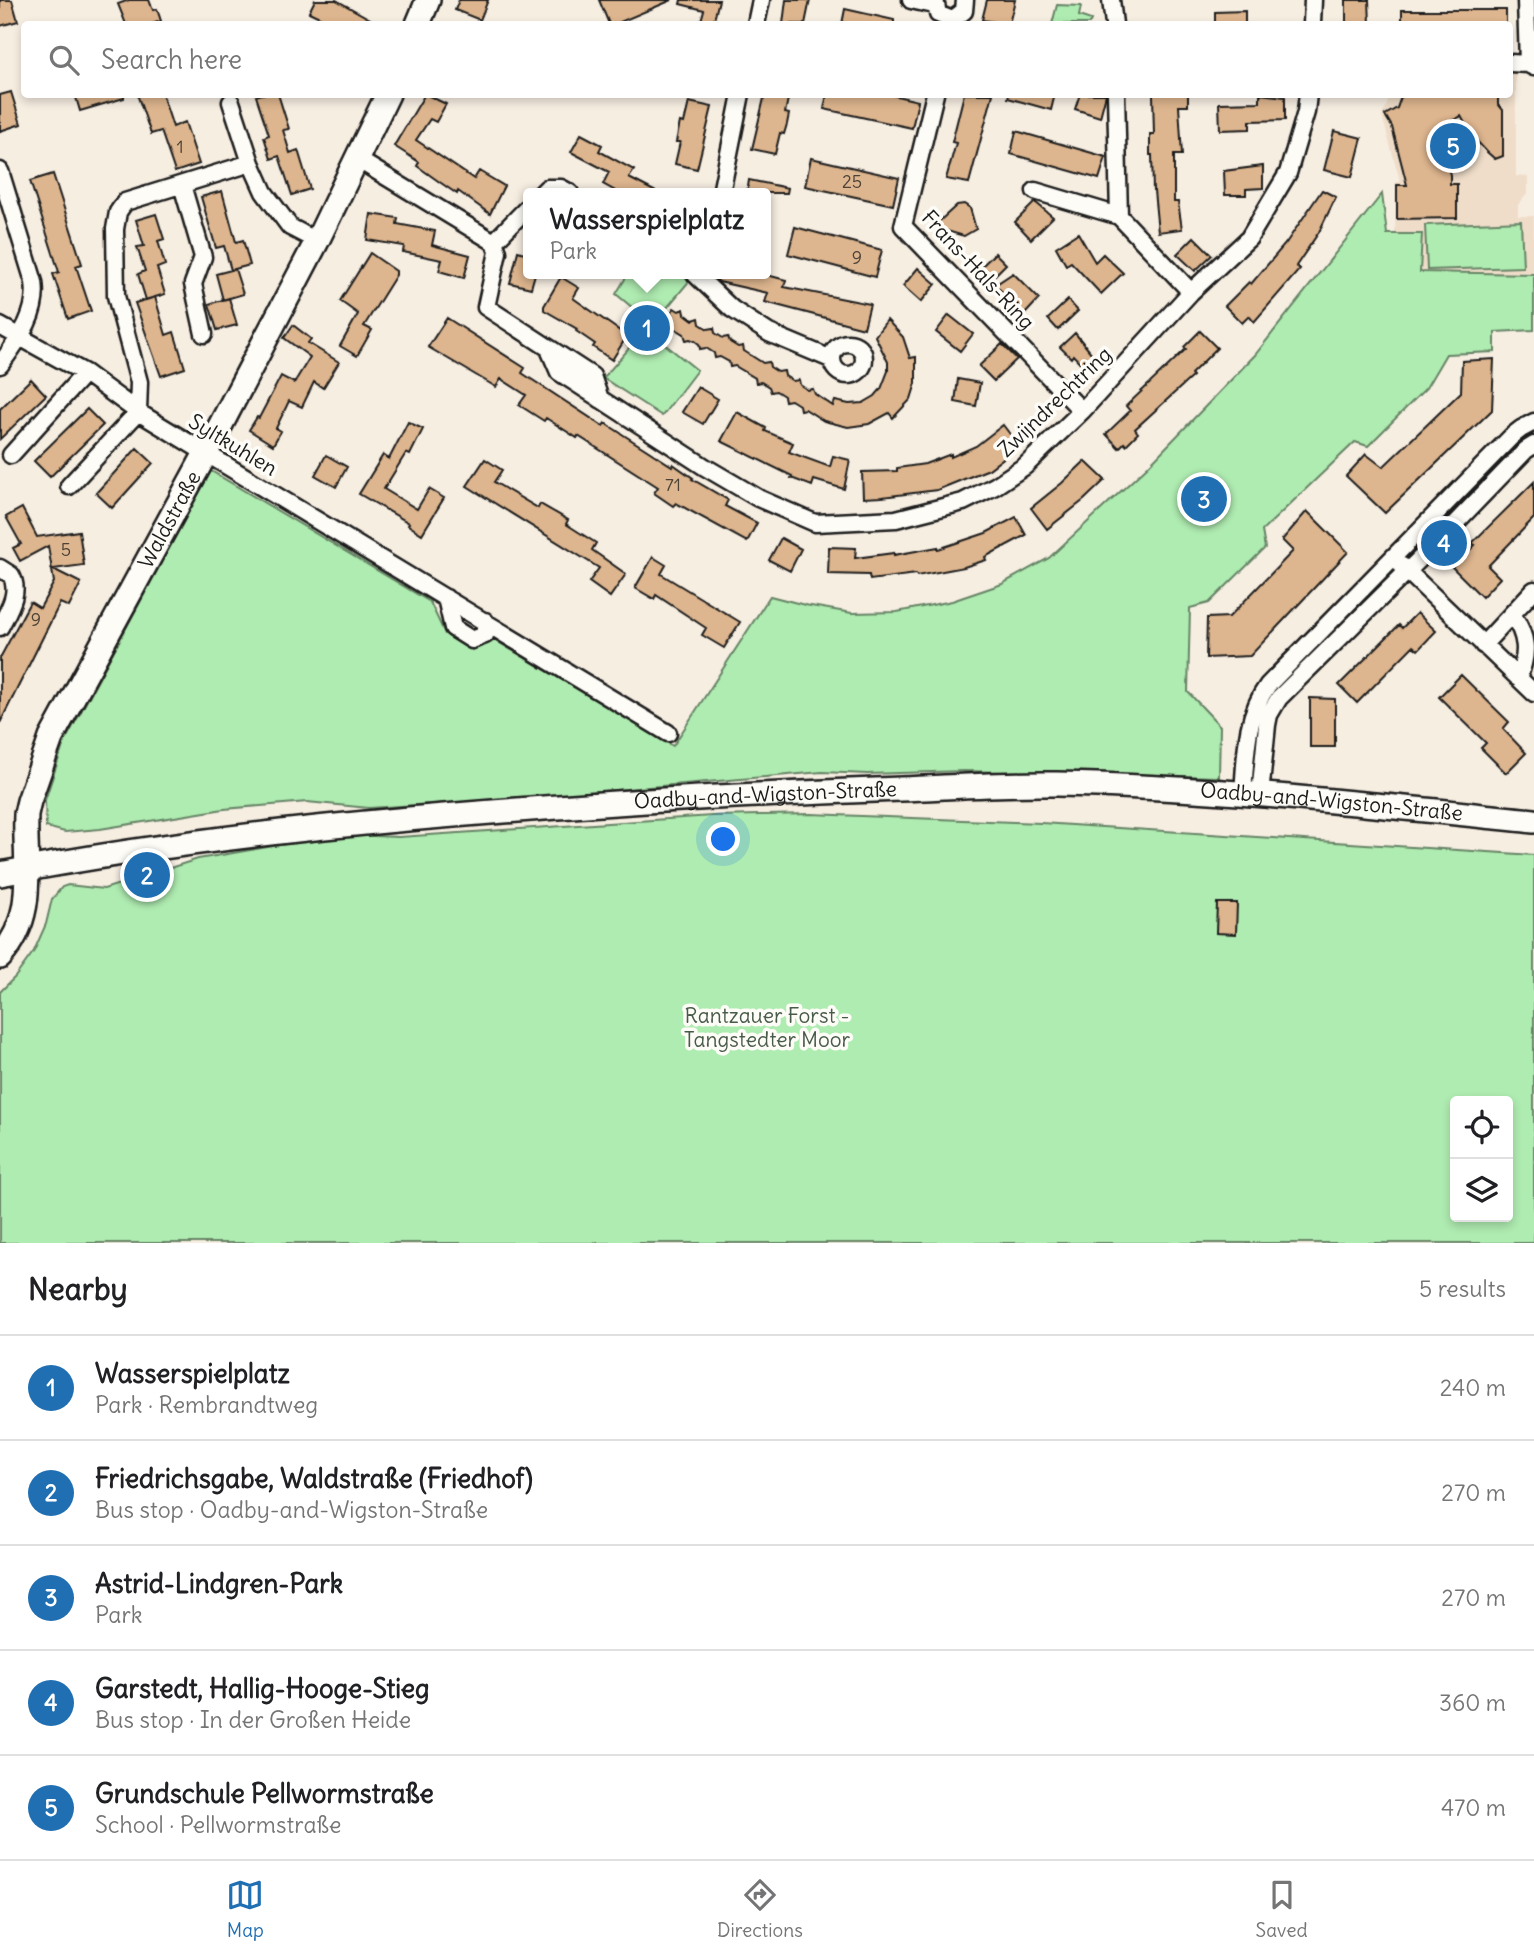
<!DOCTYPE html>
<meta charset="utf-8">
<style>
body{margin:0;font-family:Delius,sans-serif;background:#f6f6f6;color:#202124}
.controls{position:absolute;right:21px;bottom:21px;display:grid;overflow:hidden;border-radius:7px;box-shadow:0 4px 10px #0003}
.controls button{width:63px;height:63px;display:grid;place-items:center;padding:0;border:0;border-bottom:2px solid #e0e0e0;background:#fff;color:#202124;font:35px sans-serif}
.you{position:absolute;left:724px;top:840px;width:24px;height:24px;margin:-18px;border:5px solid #fff;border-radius:50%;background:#1a73e8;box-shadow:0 0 0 10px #1a73e833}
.badge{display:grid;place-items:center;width:46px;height:46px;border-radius:50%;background:#1f6fb2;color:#fff;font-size:23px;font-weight:700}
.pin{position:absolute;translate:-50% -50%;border:4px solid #fff;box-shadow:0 2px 7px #0006}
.popup{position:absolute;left:523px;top:188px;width:248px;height:91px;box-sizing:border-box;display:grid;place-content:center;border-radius:7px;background:#fff;filter:drop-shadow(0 2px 5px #0005);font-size:23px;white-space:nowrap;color:#757577}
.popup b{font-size:26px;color:#202124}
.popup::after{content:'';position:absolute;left:50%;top:100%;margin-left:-14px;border:14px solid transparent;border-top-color:#fff}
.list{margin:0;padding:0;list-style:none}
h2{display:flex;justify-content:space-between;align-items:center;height:91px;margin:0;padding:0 28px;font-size:30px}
h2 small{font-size:23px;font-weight:400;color:#757577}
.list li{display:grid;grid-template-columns:46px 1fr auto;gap:21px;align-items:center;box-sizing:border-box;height:105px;padding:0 28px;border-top:2px solid #e0e0e0}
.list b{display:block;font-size:26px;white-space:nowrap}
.list p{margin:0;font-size:23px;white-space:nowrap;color:#757577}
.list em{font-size:23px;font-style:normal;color:#757577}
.icon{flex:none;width:38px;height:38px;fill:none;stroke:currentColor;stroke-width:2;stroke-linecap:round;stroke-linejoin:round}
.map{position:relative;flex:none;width:1534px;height:1243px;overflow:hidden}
.search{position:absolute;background:#fff;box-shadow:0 4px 10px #0003;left:21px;right:21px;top:21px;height:77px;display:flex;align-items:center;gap:18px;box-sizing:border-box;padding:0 24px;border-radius:7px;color:#757577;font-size:26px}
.sheet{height:616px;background:#fff}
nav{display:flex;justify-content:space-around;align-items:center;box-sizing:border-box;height:98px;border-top:2px solid #e0e0e0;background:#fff;font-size:19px;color:#757577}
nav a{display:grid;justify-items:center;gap:4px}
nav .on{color:#1f6fb2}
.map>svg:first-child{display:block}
</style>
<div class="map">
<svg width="1534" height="1243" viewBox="0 0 1534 1243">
<rect width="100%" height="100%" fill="#f7eee2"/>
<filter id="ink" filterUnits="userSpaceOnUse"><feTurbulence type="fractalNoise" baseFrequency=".0143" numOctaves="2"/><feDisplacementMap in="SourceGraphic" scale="14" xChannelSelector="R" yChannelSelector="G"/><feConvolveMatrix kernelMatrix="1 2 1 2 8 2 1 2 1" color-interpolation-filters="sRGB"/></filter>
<g filter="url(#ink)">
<path fill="#efddc9" d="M1510 67H1516V176L1528 177V193L1518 205V216H1534V274L1420 272 1422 234H1395L1396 182 1400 181 1382 116 1391 95 1510 94Z"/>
<path fill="#afecb1" stroke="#668466" stroke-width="2" fill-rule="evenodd" d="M1057 5 1081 6 1079 16 1091 20 1089 24H1052Z
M1382 194 1387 234H1422L1420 272 1534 274V330L1495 332V352L1446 354 1426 388 1368 446 1355 442 1262 531 1265 548 1209 603 1190 608 1188 692 1220 726 1219 777 964 771 867 774 822 772 512 799 369 808 307 802 224 809 100 829 65 832 46 827 45 800 64 743 211 471 430 602 445 634 473 650 493 639 673 746 770 596 805 605 852 613 897 612 952 601 1002 584 1049 558 1147 467 1255 355Z
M1521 221 1523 267 1427 270 1425 225Z
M628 274H684L691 279 656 321 652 334 697 370 662 416 603 378 627 351 645 318 616 294Z
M811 814 1041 823 1534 855V1243H0V992L15 977 34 951 46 924 52 899 62 887 68 885 104 889 198 859 285 844 348 835 399 837 712 816ZM1455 1101H1508V1217H1455Z"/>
<path fill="#ddb58e" stroke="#1c1c1c" stroke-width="2" d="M0 0H12L18 21 0 26Z
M129 0H149L153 10 157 9 161 21 152 24H126L118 4Z
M315 0H336L379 24H334L309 12Z
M459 0H488L480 20 455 10Z
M599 0H672L620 22 622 24H609Z
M681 0H719L713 24H700L704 10 680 4Z
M786 0H810L805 24H783Z
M987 0H1015L1009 24 982 20Z
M1346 0H1369L1370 24H1346Z
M845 9 894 20V24H842Z
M1402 10H1506V24H1402Z
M1245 11V24H1215V12Z
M11 92 21 124 0 131V95Z
M75 94H124V98L80 111Z
M137 94H162L173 127 185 122 199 164 175 172 161 131 151 134Z
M262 94H278L289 129 283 130 290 153 298 150 310 189 292 195 279 156 271 159 264 137 269 135 256 96Z
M425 94 446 104 436 122 430 119 416 140 474 179 479 171 504 186 490 214 458 191 457 194 441 183 417 166 419 162 394 146Z
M765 94H789L785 113 789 114 787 124 784 134 780 133 775 154 752 149Z
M827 94H888L918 101 912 128 824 109Z
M964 94H993L969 183 946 179 956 143 952 142Z
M1009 94H1055L1051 110 1008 98Z
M1080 94H1106L1100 117 1075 109Z
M1153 94H1188V106H1179L1182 155H1174V202H1178L1182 229 1158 232 1154 191H1153L1152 155H1150V134H1154Z
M1260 94 1285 97V120L1250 121V129L1220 130 1219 103 1260 102Z
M1402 94H1498V104L1503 110V156L1495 159 1487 152 1472 136 1461 116 1439 128 1450 175V184H1457V218L1397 219V185H1407L1392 127 1385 115 1397 108Z
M689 102 712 107 697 169 675 164 680 142H676L680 122 684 123Z
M1016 131 1106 157 1099 179 1011 154Z
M1334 131 1362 138 1352 177 1324 170Z
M581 134 602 145 599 151 634 170 629 178 658 193H619L603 184 609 172 571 152Z
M811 158 899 178 893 205 805 186Z
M1263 166V188L1246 189V195H1225L1224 171Z
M53 174 82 264 76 266 91 311 68 319 53 274 59 272 30 181Z
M749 180 788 188 787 193H747Z
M1322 190 1336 197 1319 232 1296 266 1300 269 1254 322 1249 316 1242 323 1225 306 1249 282 1251 284 1286 243Z
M222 191 236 242 243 240 250 265 231 270 224 246 216 248 201 197Z
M1035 202 1053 217 1031 239 1015 222Z
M964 204 970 208 976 229 964 236 933 227 957 205Z
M156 214 164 239 158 241 165 265 157 268 165 294 146 300 138 274 145 271 137 247 144 246 136 220Z
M371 214 398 218 397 224 435 231 432 245 470 255 464 278 439 271 442 260 403 252 404 246 367 240Z
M795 227 882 250 875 277 788 254Z
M1078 233 1095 262 1103 254 1123 273 1101 294 1071 262 1066 265 1056 247Z
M1194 237 1212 255 1195 271 1177 254Z
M518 251 528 254V274H535L531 288 510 283Z
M370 253 396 271V275L364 326 372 330 357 356 340 346 358 314 340 301Z
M995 253 1006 264 990 280 979 269Z
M918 268 936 284 921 302 903 286Z
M235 269 243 294 223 300 216 274Z
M1013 273 1039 299 1025 314 995 285Z
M710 274H763L786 280 784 287 870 304 864 328 765 302 768 293 719 282Z
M561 277 579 288 573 298 627 336 612 360 593 347 595 344 576 331 577 329 544 310V306Z
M155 297 166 335 174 332 185 368 161 376 135 303Z
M229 298 237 325 217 330 209 304Z
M1068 300 1078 311 1058 330 1048 319Z
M674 308 679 311 684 309 685 314 693 320 699 318 700 324 708 329 714 328 715 333 723 338 728 337 730 342 738 347 743 346 744 351 763 363 769 362 770 367 778 372 784 371 785 376 793 381 799 380 800 385 808 390 813 389 815 394 833 406 835 401 849 404 863 403 875 396 881 389 888 371V362L875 336 887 320 903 337 910 358 916 357V383L911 399 893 418 889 413 869 424 848 427 824 421 805 409 800 410 799 405 791 400 785 401 784 396 776 391 771 392 769 387 761 382 756 383 755 378 735 366 730 367 729 362 720 357 715 358 714 353 706 348 700 349 699 344 695 341 690 339 686 340 684 334 676 329 671 331 670 325 665 323Z
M949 315 973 334 960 351 936 332Z
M447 318 525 368 522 373 603 426 605 423 672 466 673 464 693 478 692 479 728 500 725 506 757 523 747 542 676 503 673 506 654 493 658 487 578 436 577 438 546 418 544 421 519 405 526 395 501 379 496 387 428 347Z
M293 325 311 339 308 343 339 362 323 388 314 382 302 407 289 401 276 428 281 431 273 445 249 430 257 417 259 418 281 376 294 383 310 357 284 338Z
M1200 331 1217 348 1191 374 1193 376 1135 429 1138 433 1126 445 1124 443 1119 448 1106 434 1130 411 1126 406 1186 349 1184 347Z
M1075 333 1096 359 1086 369 1073 355 1071 358 1060 347Z
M1002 344 1017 359 994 381 979 366Z
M1494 359 1492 410 1385 513 1346 476 1366 454 1383 467 1461 392 1462 361Z
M31 379 46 395 0 439V409Z
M958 379 980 383 976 406 955 402Z
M698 387 718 399 703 424 682 412Z
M87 409 103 425 50 477 34 461Z
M737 412 766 428 765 431 793 443 789 452 830 467 833 456 850 460 844 489 814 480 812 486 791 478 792 476 721 441Z
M408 422 423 429 410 455 406 453 384 489 417 509 429 489 444 498 422 534 408 525 409 523 359 494 383 455 389 459Z
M1003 425 1019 446 989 469 937 490 882 497 863 498 862 472 897 471V468L925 464 951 454V457L976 446Z
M137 448 153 463 112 508 96 493Z
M326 455 347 467 336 487 315 475Z
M485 459 502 470 494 482 538 508 540 504 568 520 566 524 596 543 592 550 626 574 610 597 589 582 599 568 467 486Z
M1085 461 1105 480 1084 500 1047 529 1031 508 1062 483Z
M1534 482V518L1488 566 1500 578 1482 597 1452 567 1475 545 1472 543Z
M22 508 37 537 79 531 84 565 53 569 81 583 69 607 60 603 0 723V658L30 602 40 608 54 582 48 546 20 561 13 548 21 544 6 517Z
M1307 511 1348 552 1250 656 1206 658 1207 618 1229 617 1293 551 1282 540Z
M1016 517 1026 535 985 557 986 560 964 567 917 576 916 574 870 580 869 575 828 574 829 547 856 548 855 558 894 553V555L938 547V549L986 533Z
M781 538 801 549 790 571 769 560Z
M653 557 666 565 661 574 740 622 724 648 702 635 706 628 656 595 654 599 635 588Z
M1417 613 1436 631 1418 650 1413 646 1357 703 1339 685 1399 625 1402 628Z
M1461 675 1509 722 1503 729 1526 753 1506 773 1481 748 1486 743 1439 697Z
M1310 698 1335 699V747H1310Z
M1217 903H1237L1236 934 1216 933Z"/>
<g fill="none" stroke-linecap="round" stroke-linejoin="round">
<g stroke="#1c1c1c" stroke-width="21">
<path id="street" d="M911 0 934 5
M935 0 938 14 952 20 964 11 965 0
M1111 0 1114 24
M1526 0 1528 64
M756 24 761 0
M1312 24 1313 0
M1510 63 1528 64 1534 67
M935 94 903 226 1082 411
M1116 94 1119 216 1191 292
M231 102 251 163 264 192 290 227 317 241
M357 159 494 242 498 252 486 307 592 376 600 399
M0 171 34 282C39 314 18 340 0 365
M182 185 203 257 193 284 204 334
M1035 191 1119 216
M542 193 547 188H561L570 193
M721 193 741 94
M494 242 528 207
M695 274 732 309 769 333 831 359
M0 326 85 373 138 412 668 733
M832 359a16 16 0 1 1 32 0a16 16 0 1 1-32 0Z
M549 349 559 372 705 467 758 498 815 523 896 519 963 502 995 486 1025 466 1082 411 1191 292 1249 238 1288 173 1306 112 1308 94
M11 455 85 373
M69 486 138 412 139 382 116 296 115 229 118 212 125 202 251 163
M1402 566 1534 693
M0 568 11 575C21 592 8 611 0 627
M446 598 453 628 472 640 485 635V621
M1512 614C1527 636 1529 653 1518 678
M1483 645 1534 590
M1243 793C1246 756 1245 716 1268 685L1512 436 1521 429 1534 422
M1260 795 1267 725 1269 715 1279 698 1441 538 1526 450 1534 445"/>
</g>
<g stroke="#1c1c1c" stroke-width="28">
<g id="secondary">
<path d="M418 24 428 0"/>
<path id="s1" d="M0 874C213 833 430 815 646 801 731 796 816 792 901 789 952 787 1004 783 1056 784 1216 787 1375 805 1534 821"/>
<path id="s2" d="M0 957C38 915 24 866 26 814L29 801 51 738 206 453 317 241 388 94"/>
</g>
</g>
<use href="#street" stroke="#fdfcf7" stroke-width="16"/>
<use href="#secondary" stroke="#fdfcf7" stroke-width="23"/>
</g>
</g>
<g text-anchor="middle" stroke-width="7" stroke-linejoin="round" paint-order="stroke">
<g font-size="18" fill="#4c4238">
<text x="180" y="153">1</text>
<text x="852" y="188">25</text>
<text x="857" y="264">9</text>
<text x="673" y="491">71</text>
<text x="66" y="556">5</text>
<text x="36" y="626">9</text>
</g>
<g font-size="21" fill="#1c1c1c" stroke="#fdfcf7">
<text transform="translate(978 270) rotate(47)" y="7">Frans-Hals-Ring</text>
<text transform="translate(1055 402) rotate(-44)" y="7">Zwijndrechtring</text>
<text transform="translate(233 445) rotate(31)" y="7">Syltkuhlen</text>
<text dy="7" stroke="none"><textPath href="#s2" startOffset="478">Waldstraße</textPath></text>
<text dy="7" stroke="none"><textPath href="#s1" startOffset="770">Oadby-and-Wigston-Straße</textPath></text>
<text dy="7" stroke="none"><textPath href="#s1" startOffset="1337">Oadby-and-Wigston-Straße</textPath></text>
</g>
<g font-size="21" fill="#485a49" stroke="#fdfcf7">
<text x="767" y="1023">Rantzauer Forst -<tspan x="767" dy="24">Tangstedter Moor</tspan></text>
</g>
</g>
</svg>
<div class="controls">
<button><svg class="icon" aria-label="locate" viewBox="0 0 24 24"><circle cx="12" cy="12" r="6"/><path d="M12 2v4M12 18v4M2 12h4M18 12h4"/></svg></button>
<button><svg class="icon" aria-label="layers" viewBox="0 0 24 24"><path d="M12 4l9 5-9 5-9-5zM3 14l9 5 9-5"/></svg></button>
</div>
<div class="you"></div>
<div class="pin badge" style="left:647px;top:328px">1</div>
<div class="popup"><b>Wasserspielplatz</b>Park</div>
<div class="pin badge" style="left:147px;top:875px">2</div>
<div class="pin badge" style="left:1204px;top:499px">3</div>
<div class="pin badge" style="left:1444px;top:543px">4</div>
<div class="pin badge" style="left:1453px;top:146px">5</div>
<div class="search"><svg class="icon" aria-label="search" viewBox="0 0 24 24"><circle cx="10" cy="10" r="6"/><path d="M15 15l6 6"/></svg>Search here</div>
</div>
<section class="sheet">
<h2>Nearby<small>5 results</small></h2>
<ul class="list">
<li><span class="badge">1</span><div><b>Wasserspielplatz</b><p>Park · Rembrandtweg</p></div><em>240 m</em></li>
<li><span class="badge">2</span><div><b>Friedrichsgabe, Waldstraße (Friedhof)</b><p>Bus stop · Oadby-and-Wigston-Straße</p></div><em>270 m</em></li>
<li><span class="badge">3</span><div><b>Astrid-Lindgren-Park</b><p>Park</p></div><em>270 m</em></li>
<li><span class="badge">4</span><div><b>Garstedt, Hallig-Hooge-Stieg</b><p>Bus stop · In der Großen Heide</p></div><em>360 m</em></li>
<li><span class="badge">5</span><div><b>Grundschule Pellwormstraße</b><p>School · Pellwormstraße</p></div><em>470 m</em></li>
</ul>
</section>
<nav>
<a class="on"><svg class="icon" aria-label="map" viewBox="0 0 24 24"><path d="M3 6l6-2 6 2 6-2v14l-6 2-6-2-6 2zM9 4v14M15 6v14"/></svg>Map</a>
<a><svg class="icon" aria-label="directions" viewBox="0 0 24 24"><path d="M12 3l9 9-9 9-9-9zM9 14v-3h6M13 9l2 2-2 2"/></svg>Directions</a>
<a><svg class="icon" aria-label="saved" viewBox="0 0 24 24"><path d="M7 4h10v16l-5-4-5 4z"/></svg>Saved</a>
</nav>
